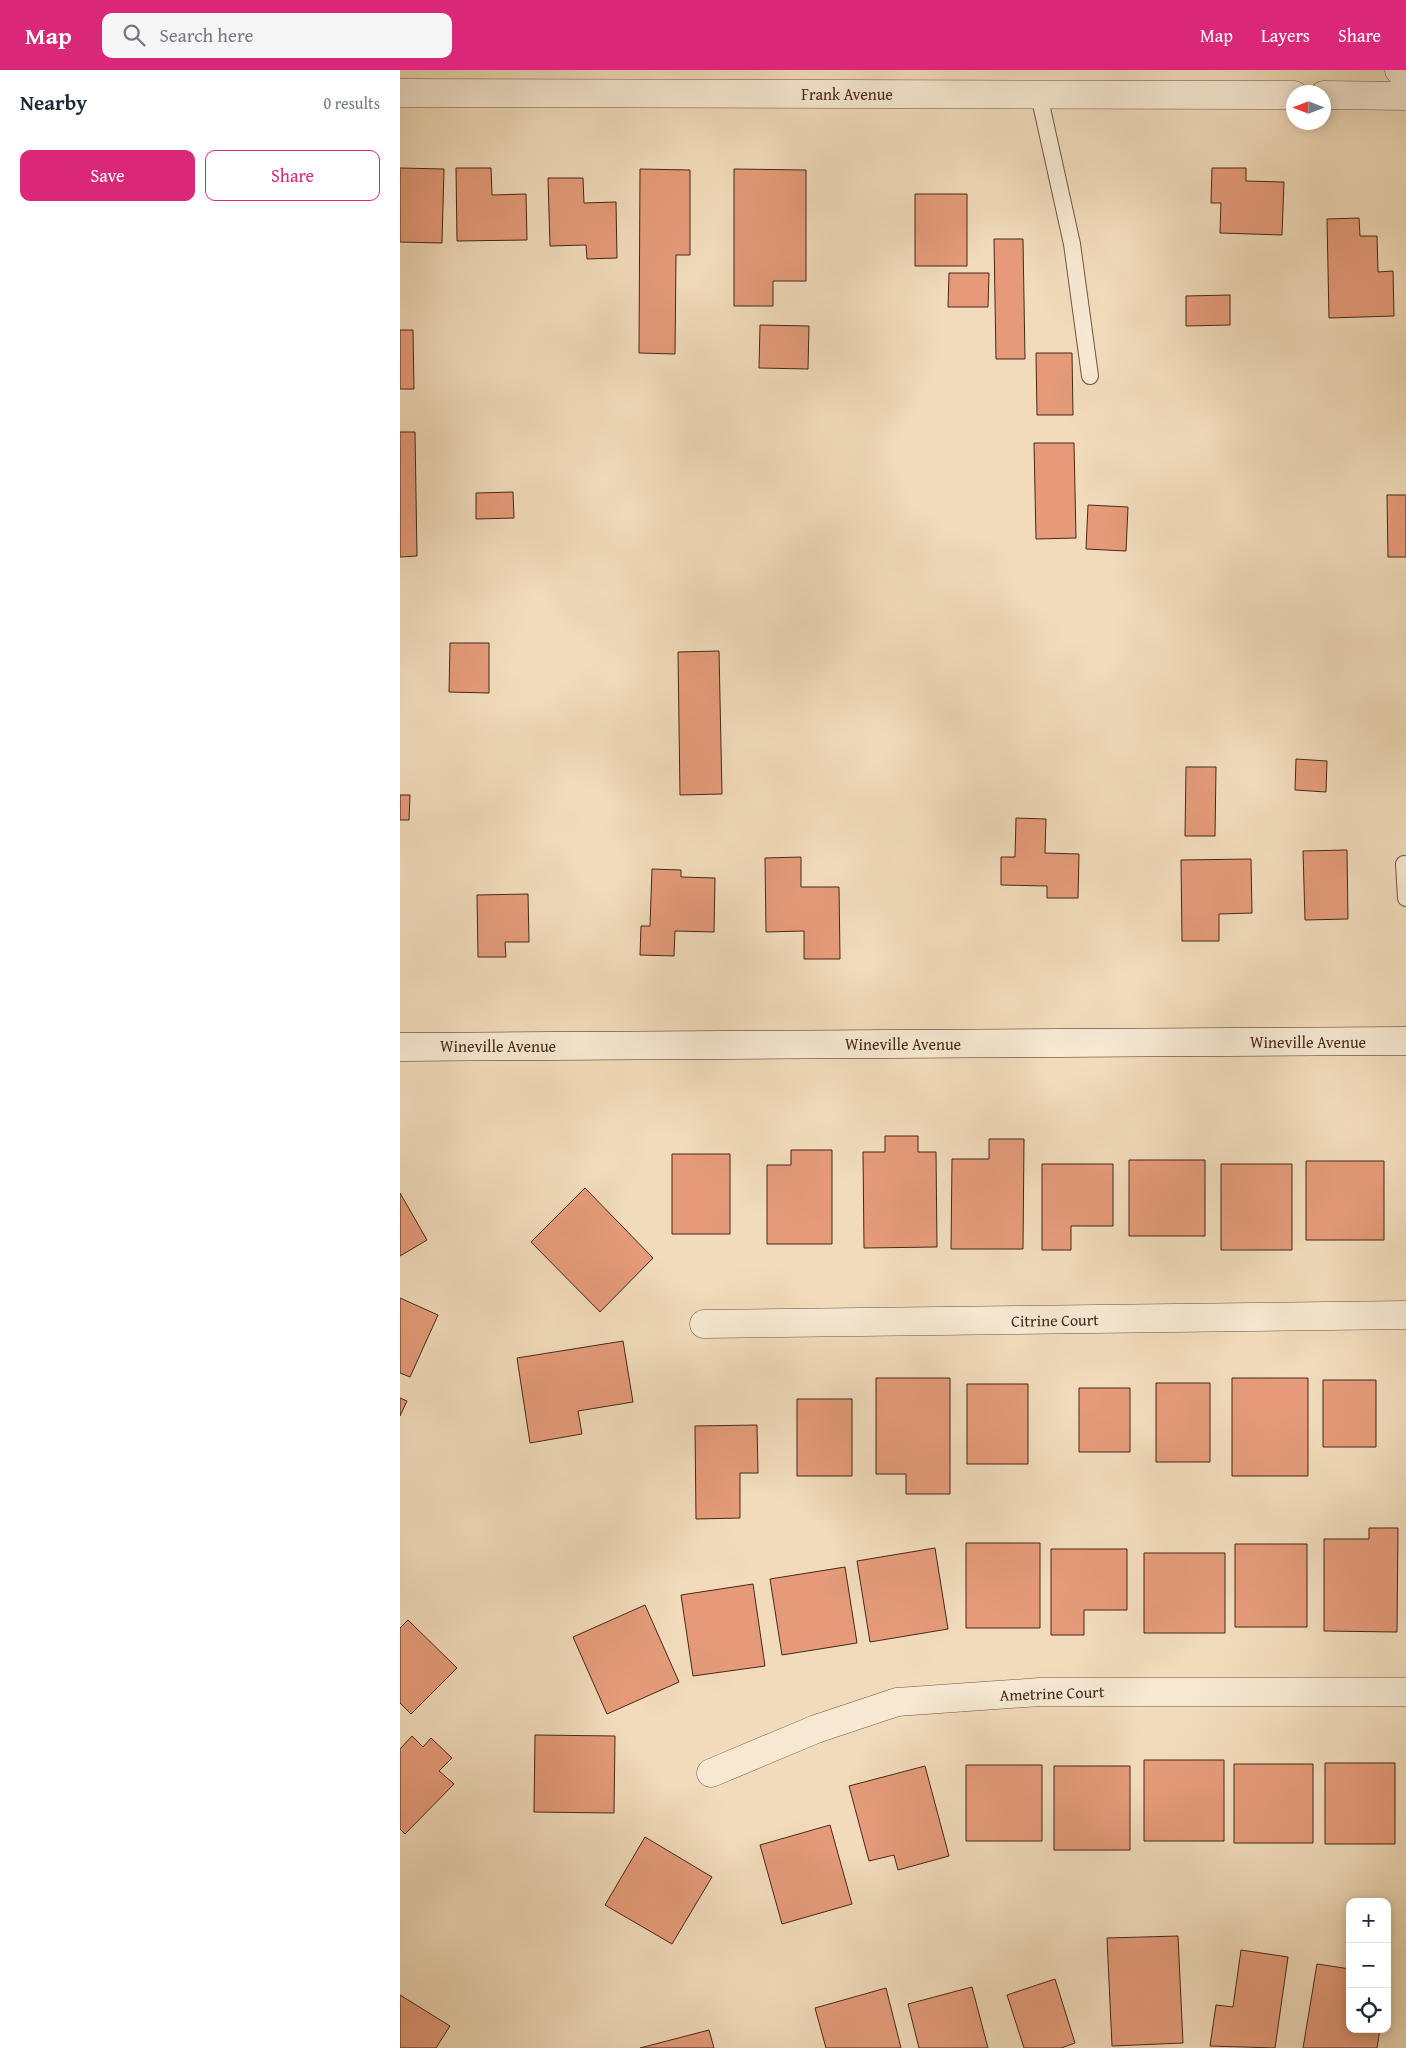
<!DOCTYPE html>
<meta charset="utf-8">
<style>
body{margin:0;font-family:"Gentium Book Plus",serif;background:#f6f6f7;color:#1f2937}
.controls{position:absolute;right:15px;bottom:15px;display:grid;overflow:hidden;border-radius:10px;box-shadow:0 2px 12px #0003}
.controls button{width:45px;height:45px;display:grid;place-items:center;padding:0;border:0;border-bottom:1px solid #e0e1e3;background:#fff;color:#1f2937;font:25px sans-serif}
.compass{position:absolute;left:886px;top:15px;width:45px;height:45px;border-radius:50%;background:#fff;box-shadow:0 2px 12px #0003;rotate:270deg}
.list{margin:0;padding:0;list-style:none}
h2{display:flex;justify-content:space-between;align-items:center;height:65px;margin:0;padding:0 20px;font-size:21px}
h2 small{font-size:16px;font-weight:400;color:#747a83}
.actions{display:flex;gap:10px;padding:15px 20px}
.actions a{flex:1;padding:11px 0;border:1px solid #db2777;border-radius:10px;text-align:center;font-size:18px;color:#db2777}
.actions .main{background:#db2777;color:#fff}
.icon{flex:none;width:28px;height:28px;fill:none;stroke:currentColor;stroke-width:2;stroke-linecap:round;stroke-linejoin:round}
.map{position:relative;flex:none;width:1006px;height:1978px;overflow:hidden}
header{display:flex;align-items:center;gap:30px;box-sizing:border-box;height:70px;padding:0 25px;background:#db2777;color:#fff}
header strong{font-size:24px}
nav{display:flex;gap:28px;margin-inline-start:auto;font-size:18px}
.search{width:350px;height:45px;background:#f6f6f7;display:flex;align-items:center;gap:12px;box-sizing:border-box;padding:0 18px;border-radius:10px;color:#747a83;font-size:19px}
main{display:flex}
aside{flex:1;background:#fff}
.map>svg:first-child{display:block}
</style>
<header>
<strong>Map</strong>
<div class="search"><svg class="icon" aria-label="search" viewBox="0 0 24 24"><circle cx="10" cy="10" r="6"/><path d="M15 15l6 6"/></svg>Search here</div>
<nav><a>Map</a><a>Layers</a><a>Share</a></nav>
</header>
<main>
<aside>
<h2>Nearby<small>0 results</small></h2>
<ul class="list">
</ul>
<div class="actions"><a class="main">Save</a><a>Share</a></div>
</aside>
<div class="map">
<svg width="1006" height="1978" viewBox="0 0 1006 1978">
<rect width="100%" height="100%" fill="#f1dbba"/>
<filter id="stains"><feTurbulence type="fractalNoise" baseFrequency=".004" numOctaves="4"/><feColorMatrix values="0 0 0 0 .2 0 0 0 0 .09 0 0 0 0 .02 0 0 0 .5 -.17"/></filter>
<radialGradient id="worn" r=".72"><stop offset=".6" stop-color="#630" stop-opacity="0"/><stop offset="1" stop-color="#630" stop-opacity=".3"/></radialGradient>
<path fill="#e59b79" stroke="#47291a" d="M0 98 44 99 42 173 0 172Z
M56 98H91L92 125 126 124 127 170 57 171Z
M812 98H846V111L884 112 882 165 820 163 821 133H811Z
M240 99 290 100V185H276L275 284 239 283Z
M334 99 406 100V211H373V236H334Z
M148 108H183L184 133 216 132 217 188 187 189 186 175 150 176Z
M515 124H567V196H515Z
M959 148 960 166H977L978 202 993 201 994 246 929 248 927 149Z
M594 169H623L625 289H596Z
M549 203H589L588 237H548Z
M830 225V255L786 256V226Z
M360 255 409 256 408 299 359 298Z
M0 260H13L14 319H0Z
M636 283H672L673 345H637Z
M0 362H15L17 486 0 487Z
M634 373H674L676 468 636 469Z
M113 422 114 448 76 449V423Z
M987 425H1006V487H988Z
M688 435 728 437 726 481 686 479Z
M50 573H89V623L49 622Z
M319 581 322 724 280 725 278 582Z
M896 689 927 691 926 722 895 720Z
M786 697H816L815 766H785Z
M0 725H10L9 750H0Z
M616 748 646 749 645 783 679 784 678 828H647V816L601 815V787H615Z
M947 780 948 849 905 850 903 781Z
M401 787V817H439L440 889H404V861L366 862 365 788Z
M851 789 852 843 819 844V871H782L781 790Z
M252 799 281 800V807L315 808 314 862 275 861 274 886 240 885 241 856H250Z
M128 824 129 872H105L106 887H78L77 825Z
M485 1066H518V1082H536L537 1177 464 1178 463 1082H485Z
M589 1069H624L623 1179H551L552 1089H589Z
M391 1080H432V1174H367V1095H391Z
M272 1084H330V1164H272Z
M729 1090H805V1166H729Z
M906 1091H984V1170H906Z
M642 1094H713V1156H671V1180H642Z
M821 1094H892V1180H821Z
M185 1118 253 1188 200 1242 131 1172Z
M0 1123 27 1170 0 1186Z
M0 1228 38 1245 10 1307 0 1303Z
M223 1271 233 1332 178 1341 182 1364 130 1373 117 1288Z
M476 1308H550V1424H506V1404H476Z
M832 1308H908V1406H832Z
M923 1310H976V1377H923Z
M756 1313H810V1392H756Z
M567 1314H628V1394H567Z
M679 1318H730V1382H679Z
M0 1328 7 1331 0 1346Z
M397 1329H452V1406H397Z
M357 1355 358 1403H340V1448L296 1449 295 1356Z
M969 1458H998L997 1562 924 1561V1469H969Z
M566 1473H640V1558H566Z
M835 1474H907V1557H835Z
M535 1478 548 1559 470 1572 457 1491Z
M651 1479H727V1540H684V1565H651Z
M744 1483H825V1563H744Z
M445 1497 457 1573 382 1585 370 1509Z
M353 1514 365 1596 293 1606 281 1525Z
M245 1535 279 1612 207 1644 173 1567Z
M8 1550 57 1598 11 1644 0 1633V1558Z
M135 1665 215 1666 214 1743 134 1742Z
M12 1666 23 1677 31 1668 52 1688 39 1701 54 1714 5 1764 0 1759V1679Z
M744 1690H824V1771H744Z
M925 1693H995V1774H925Z
M834 1694H913V1773H834Z
M566 1695H642V1771H566Z
M525 1696 549 1786 498 1800 494 1785 469 1791 449 1716Z
M654 1696H730V1780H654Z
M430 1755 452 1834 382 1854 360 1775Z
M245 1767 312 1807 272 1874 205 1835Z
M778 1866 783 1973 712 1976 707 1868Z
M841 1880 888 1887 875 1978 810 1976 816 1935 833 1937Z
M917 1894 950 1899V1959H980L977 1978H903Z
M655 1909 675 1973 661 1978H624L607 1925Z
M572 1917 588 1978H519L508 1934Z
M486 1918 501 1978H426L415 1938Z
M0 1925 50 1956 36 1978H0Z
M309 1960 314 1978H240Z"/>
<g fill="none" stroke-linecap="round" stroke-linejoin="round">
<g stroke="#725642" stroke-width="18">
<path id="lane" d="M639 25 672 174 690 306
M1004 794 1006 828"/>
</g>
<g stroke="#725642" stroke-width="29">
<path id="street" d="M999 0 1006 7
M0 23 894 25
M924 25 1006 26
M304 1254 1006 1245
M311 1703 416 1659 497 1632 640 1622H1006"/>
</g>
<g stroke="#47291a" stroke-width="29">
<path id="secondary" d="M0 977 1006 971"/>
</g>
<use href="#lane" stroke="#f6e8d2" stroke-width="16"/>
<use href="#street" stroke="#f6e8d2" stroke-width="28"/>
<use href="#secondary" stroke="#f6e8d2" stroke-width="28"/>
</g>
<g text-anchor="middle" stroke-width="4" stroke-linejoin="round" paint-order="stroke">
<g font-size="16" fill="#47291a" stroke="#f6e8d2">
<text x="447" y="30">Frank Avenue</text>
<text x="908" y="978">Wineville Avenue</text>
<text x="503" y="980">Wineville Avenue</text>
<text x="98" y="982">Wineville Avenue</text>
<text transform="translate(655 1250) rotate(-1)" y="6">Citrine Court</text>
<text transform="translate(652 1623) rotate(-2)" y="6">Ametrine Court</text>
</g>
</g>
<rect width="100%" height="100%" filter="url(#stains)"/>
<rect width="100%" height="100%" fill="url(#worn)"/>
</svg>
<div class="controls">
<button>+</button>
<button>−</button>
<button><svg class="icon" aria-label="locate" viewBox="0 0 24 24"><circle cx="12" cy="12" r="6"/><path d="M12 2v4M12 18v4M2 12h4M18 12h4"/></svg></button>
</div>
<svg class="compass" viewBox="-18 -18 36 36"><path d="M0-13l5 13h-10z" fill="#e53935"/><path d="M0 13l5-13h-10z" fill="#747a83"/></svg>
</div>
</main>
